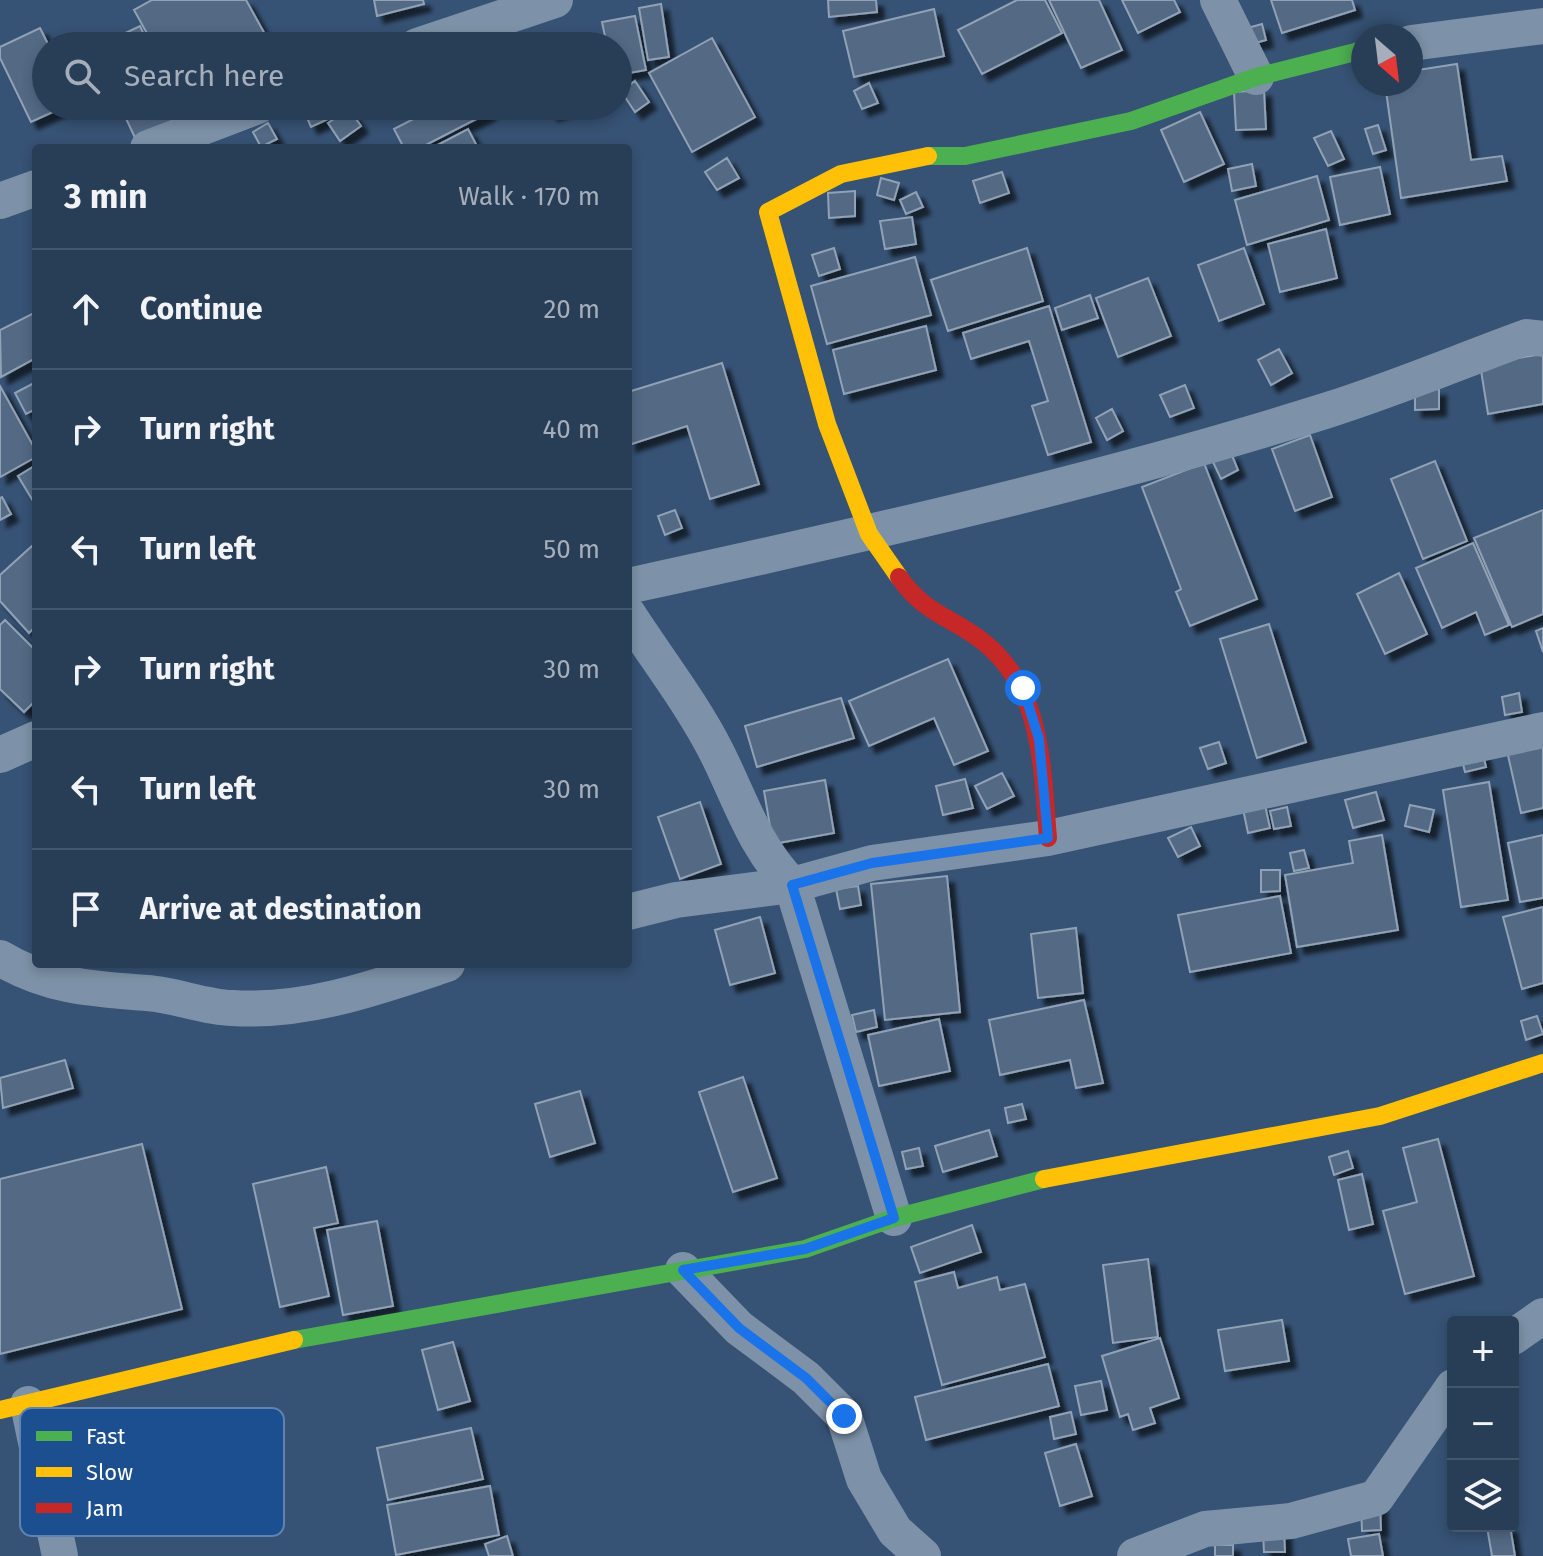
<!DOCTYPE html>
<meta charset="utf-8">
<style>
body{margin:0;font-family:"Fira Sans",sans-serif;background:#344961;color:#f1f3f6}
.controls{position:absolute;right:24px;bottom:24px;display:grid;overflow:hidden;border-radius:8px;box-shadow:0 4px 12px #0003}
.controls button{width:72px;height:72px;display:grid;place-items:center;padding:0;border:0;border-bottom:2px solid #44576d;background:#283e57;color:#f1f3f6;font:40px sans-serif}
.compass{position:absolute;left:1351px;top:24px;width:72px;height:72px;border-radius:50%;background:#283e57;box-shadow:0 4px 12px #0003;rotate:152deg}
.stop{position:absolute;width:24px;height:24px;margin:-18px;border:6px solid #1a73e8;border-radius:50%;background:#fff}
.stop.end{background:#1a73e8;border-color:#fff;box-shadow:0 2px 8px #0008}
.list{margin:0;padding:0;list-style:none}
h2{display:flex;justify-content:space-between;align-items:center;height:104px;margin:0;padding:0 32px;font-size:34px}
h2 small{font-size:26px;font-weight:400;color:#a5aeba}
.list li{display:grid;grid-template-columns:52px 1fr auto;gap:24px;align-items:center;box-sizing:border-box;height:120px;padding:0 32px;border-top:2px solid #44576d}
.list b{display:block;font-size:30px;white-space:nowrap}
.list em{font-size:26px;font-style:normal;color:#a5aeba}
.icon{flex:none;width:44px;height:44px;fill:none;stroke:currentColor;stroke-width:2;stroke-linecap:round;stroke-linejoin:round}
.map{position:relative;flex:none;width:1543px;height:1556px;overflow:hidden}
.search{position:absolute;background:#283e57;box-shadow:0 4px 12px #0003;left:32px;top:32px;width:600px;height:88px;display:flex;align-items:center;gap:20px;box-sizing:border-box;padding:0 28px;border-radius:44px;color:#a5aeba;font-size:30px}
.panel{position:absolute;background:#283e57;box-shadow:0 4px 12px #0003;left:32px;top:144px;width:600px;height:824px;border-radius:8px}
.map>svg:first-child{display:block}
</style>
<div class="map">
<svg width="1543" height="1556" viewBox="0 0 1543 1556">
<defs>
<filter id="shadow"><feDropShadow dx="7" dy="7" stdDeviation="2" flood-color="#0009"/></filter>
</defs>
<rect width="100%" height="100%" fill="#365274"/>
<path fill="#526984" stroke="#92a2b6" stroke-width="2" filter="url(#shadow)" d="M152 0H246L266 36 247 46H241L233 34 211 46H154L134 10Z
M374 0H423L424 4 377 16Z
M828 0H876L877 12 829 17Z
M1017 0H1045L1062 33 982 74 958 30Z
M1049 0H1099L1122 50 1081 68Z
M1122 0H1174L1180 12 1138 33Z
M1271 0H1352L1355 10 1282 33Z
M661 4 669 57 648 60 639 8Z
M934 9 944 56 854 77 843 31Z
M635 16 646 70 618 75V46H607L602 22Z
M1262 24 1266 40 1248 45 1244 29Z
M140 26 149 46H98Z
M40 28 49 46H46V106H66L31 122 0 58V47Z
M712 38 755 117 692 152 649 73Z
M593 39 596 46H572Z
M1457 64 1471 160 1502 156 1507 181 1401 198 1385 84H1411V71Z
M635 81 649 102 635 112 621 91Z
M869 83 878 103 862 109 854 91Z
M1264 90 1266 129 1236 130 1234 92Z
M120 106H178L184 120 137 142Z
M302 106H335L339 114 311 127Z
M433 106H486L490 112 420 148H404L394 129 435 108Z
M548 106H576L551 114Z
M349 109 361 126 340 141 328 123Z
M1200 112 1224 164 1184 182 1161 130Z
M268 123 277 139 261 147 253 132Z
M1378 125 1386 150 1373 154 1365 129Z
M468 129 478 148H432Z
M1331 131 1344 159 1328 166 1314 138Z
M727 158 739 178 717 190 705 172Z
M1252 164 1256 186 1232 191 1228 169Z
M1380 167 1390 214 1340 225 1330 177Z
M1002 172 1009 193 980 203 973 181Z
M1317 176 1329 220 1247 245 1235 200Z
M881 178 899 183 894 200 877 195Z
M855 191V216L829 218 828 193Z
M916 192 923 207 906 214 900 200Z
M912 217 916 244 885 249 880 221Z
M1326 229 1337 278 1280 292 1268 244Z
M834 248 840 269 819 276 812 255Z
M1027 248 1043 301 948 331 931 280Z
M1244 248 1264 304 1219 321 1198 265Z
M915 257 931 315 827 344 811 286Z
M1148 278 1171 336 1118 357 1096 298Z
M1090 295 1098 318 1062 330 1055 308Z
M1049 306 1091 442 1048 455 1032 406 1048 401 1029 341 971 359 963 333Z
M36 312V358L1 377 0 330Z
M926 326 936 370 844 394 833 350Z
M1279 349 1292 373 1271 385 1258 360Z
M1543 354V404L1488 414 1480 364Z
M722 363 759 484 710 499 687 426 629 445 628 392Z
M36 382V409L26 414 15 393Z
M1185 385 1194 408 1170 417 1160 395Z
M0 386 36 451V457L0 477Z
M1439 389V409L1415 410V390Z
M1112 409 1123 431 1107 440 1096 418Z
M1310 435 1332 497 1295 511 1272 449Z
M1231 453 1238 470 1221 479 1213 462Z
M1435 461 1467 541 1423 559 1391 479Z
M1204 463 1257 599 1190 626 1176 592 1181 589 1142 487Z
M36 465V506L18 476Z
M2 497 11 514 0 520V498Z
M675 510 682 528 665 535 658 516Z
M1543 510V614L1512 627 1474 538Z
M1473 543 1509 625 1485 635 1476 612 1442 628 1416 568Z
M32 546 36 550V626L29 633 0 601V575Z
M1399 573 1427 634 1385 654 1357 594Z
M5 620 36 651V700L24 712 0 689V625Z
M1269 624 1306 742 1257 758 1220 639Z
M1543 628V652L1536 631Z
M948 659 988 751 954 765 934 718 869 746 849 701Z
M1519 693 1522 712 1505 715 1502 697Z
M841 698 854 738 757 767 745 726Z
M1219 742 1226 763 1208 769 1200 748Z
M1543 742V808L1521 813 1507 751Z
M1482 750 1486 767 1465 772 1461 756Z
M1002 773 1014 796 987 809 975 786Z
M965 779 973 808 943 815 936 786Z
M825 780 834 833 773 844 764 791Z
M1489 782 1508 900 1461 907 1443 790Z
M1376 792 1384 820 1353 828 1345 800Z
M700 802 721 864 680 879 658 817Z
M1265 805 1270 828 1248 833 1243 809Z
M1410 805 1434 810 1429 832 1405 826Z
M1287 807 1291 826 1274 829 1270 811Z
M1191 827 1200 846 1178 857 1168 838Z
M1382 835 1398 930 1297 947 1285 875 1353 863 1349 841Z
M1543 835V898L1520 902 1508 843Z
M1304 850 1309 868 1294 871 1290 853Z
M1261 870H1280V891L1261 892Z
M947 876 960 1012 885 1020 871 884Z
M858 886 861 905 840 909 836 889Z
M1280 896 1291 953 1190 972 1178 915Z
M1543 907V983L1522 989 1503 917Z
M760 917 775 973 730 985 715 930Z
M1076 928 1083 993 1038 998 1031 934Z
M1084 1000 1103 1083 1076 1088 1070 1060 1000 1075 989 1020Z
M874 1010 877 1027 856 1032 852 1015Z
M1537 1016 1543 1034 1526 1040 1521 1021Z
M939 1019 950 1071 879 1086 868 1035Z
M65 1060 73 1088 3 1108 0 1078Z
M743 1077 777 1178 733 1192 699 1092Z
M580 1091 595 1143 550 1157 535 1104Z
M1022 1104 1026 1119 1008 1123 1005 1108Z
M989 1130 997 1156 943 1172 935 1146Z
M1438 1139 1474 1276 1405 1294 1383 1211 1417 1202 1403 1148Z
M142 1144 182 1309 0 1354V1179Z
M919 1148 923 1166 906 1169 902 1152Z
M1348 1151 1353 1168 1334 1175 1329 1157Z
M326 1167 338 1223 314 1228 329 1296 280 1307 253 1184Z
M1362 1174 1373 1224 1349 1230 1338 1180Z
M377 1221 393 1306 343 1315 327 1230Z
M972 1225 981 1252 920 1273 911 1247Z
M1148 1259 1158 1337 1113 1343 1103 1265Z
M954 1272 958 1288 997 1277 1000 1290 1025 1284 1045 1357 942 1385 915 1282Z
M1282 1320 1289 1361 1225 1371 1218 1330Z
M1160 1338 1179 1398 1150 1408 1155 1423 1133 1430 1128 1414 1120 1417 1102 1356Z
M453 1342 470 1401 438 1410 422 1350Z
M1048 1364 1059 1406 926 1440 915 1397Z
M1101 1381 1107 1410 1081 1415 1075 1386Z
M1071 1412 1076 1434 1054 1439 1050 1417Z
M471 1428 483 1479 388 1500 377 1448Z
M1076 1444 1092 1496 1060 1506 1045 1453Z
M490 1486 499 1535 396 1555 387 1505Z
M1380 1504 1381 1530 1362 1531 1361 1505Z
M1510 1526 1515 1556H1492L1487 1527Z
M1284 1530 1285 1552H1264L1263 1532Z
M1379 1534 1383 1556H1351L1348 1539Z
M507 1536 513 1556H489L485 1544Z
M1215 1545H1233V1556H1215Z"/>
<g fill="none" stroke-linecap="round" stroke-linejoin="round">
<path stroke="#7d92a8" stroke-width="36" d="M1218 0 1256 77
M1411 43 1543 26
M417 46 555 0
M148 148 258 106
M0 201 36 188
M628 586C862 535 1099 482 1328 410 1395 389 1461 361 1527 337L1543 339
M628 614C657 659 693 705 717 753 741 801 754 846 792 885L894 1218
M0 755 36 739
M628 912 676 900 792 885 872 863 1048 838 1543 730
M0 958C48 987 93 989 147 993 176 995 203 1007 232 1008 306 1013 378 987 447 964
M683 1270 739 1328 806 1378 844 1416 864 1479 895 1531 923 1556
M1513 1337 1543 1316
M28 1404 60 1556
M1135 1556 1205 1529 1291 1521 1376 1498 1453 1387"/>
<path stroke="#4caf50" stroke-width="18" d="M928 156H965L1131 121 1256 77 1363 50
M294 1340 805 1249 894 1218 1044 1179"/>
<path stroke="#ffc107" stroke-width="18" d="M899 577 869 534 827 424 768 212 841 174 928 156
M1044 1179 1380 1116 1543 1063
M0 1410 294 1340"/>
<path stroke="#c62828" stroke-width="18" d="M899 577C924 613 949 616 981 640 1043 687 1042 768 1048 838"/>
</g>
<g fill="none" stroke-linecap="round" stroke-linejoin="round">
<path stroke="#1a73e8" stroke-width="10" d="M844 1416 806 1378 739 1328 683 1270 805 1249 894 1218 792 885 872 863 1048 838 1039 739 1023 688"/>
</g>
<rect x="20" y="1408" width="264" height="128" rx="12" fill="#1b4f8f" stroke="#5f84b1" stroke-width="2"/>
<rect x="36" y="1431" width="36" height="10" fill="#4caf50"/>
<rect x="36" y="1467" width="36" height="10" fill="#ffc107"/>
<rect x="36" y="1503" width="36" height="10" fill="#c62828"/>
<g font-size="22" fill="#fff">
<text x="86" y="1444">Fast</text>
<text x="86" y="1480">Slow</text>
<text x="86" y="1516">Jam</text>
</g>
</svg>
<div class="controls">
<button>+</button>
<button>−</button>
<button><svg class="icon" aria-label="layers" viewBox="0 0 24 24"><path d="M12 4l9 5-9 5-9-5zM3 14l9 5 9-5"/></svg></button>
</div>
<svg class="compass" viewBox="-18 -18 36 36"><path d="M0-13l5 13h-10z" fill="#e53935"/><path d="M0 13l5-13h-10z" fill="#a5aeba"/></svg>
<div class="stop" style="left:1023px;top:688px"></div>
<div class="stop end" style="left:844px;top:1416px"></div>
<div class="search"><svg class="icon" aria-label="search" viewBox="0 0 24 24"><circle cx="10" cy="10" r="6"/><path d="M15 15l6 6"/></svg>Search here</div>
<section class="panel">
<h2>3 min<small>Walk · 170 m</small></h2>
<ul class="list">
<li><svg class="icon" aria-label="ahead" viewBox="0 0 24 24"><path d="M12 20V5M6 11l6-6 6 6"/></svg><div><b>Continue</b></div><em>20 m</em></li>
<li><svg class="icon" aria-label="right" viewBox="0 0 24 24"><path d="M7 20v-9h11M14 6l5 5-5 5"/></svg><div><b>Turn right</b></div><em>40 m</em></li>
<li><svg class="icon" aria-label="left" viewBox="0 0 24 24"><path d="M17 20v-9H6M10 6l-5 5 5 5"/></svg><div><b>Turn left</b></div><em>50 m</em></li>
<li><svg class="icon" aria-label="right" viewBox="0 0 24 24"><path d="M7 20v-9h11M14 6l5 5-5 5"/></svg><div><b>Turn right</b></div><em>30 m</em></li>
<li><svg class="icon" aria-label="left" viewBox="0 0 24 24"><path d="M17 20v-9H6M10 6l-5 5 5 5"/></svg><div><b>Turn left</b></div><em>30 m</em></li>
<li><svg class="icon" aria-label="arrive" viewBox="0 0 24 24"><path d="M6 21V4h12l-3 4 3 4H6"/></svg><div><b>Arrive at destination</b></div></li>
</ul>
</section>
</div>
